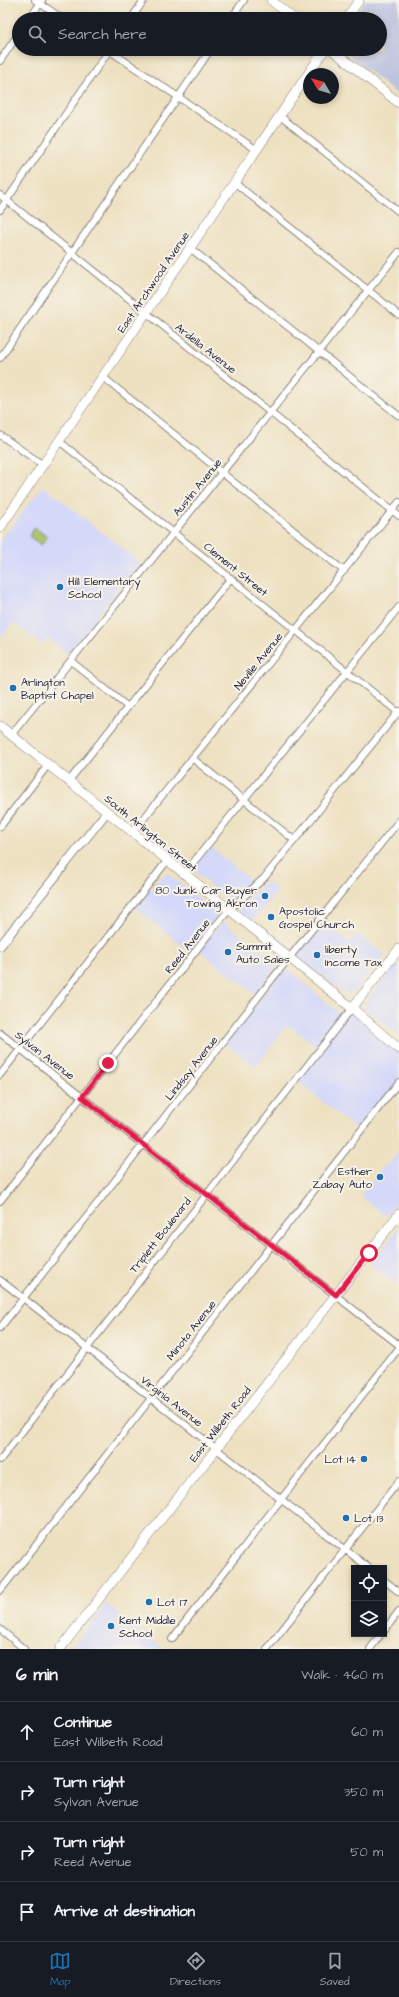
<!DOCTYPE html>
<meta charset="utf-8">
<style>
body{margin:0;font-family:"Architects Daughter",sans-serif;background:#20242c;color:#f1f3f6}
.controls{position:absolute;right:12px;bottom:12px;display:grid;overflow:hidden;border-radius:0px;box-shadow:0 2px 6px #0003}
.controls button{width:36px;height:36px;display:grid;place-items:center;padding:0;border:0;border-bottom:1px solid #363941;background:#171b24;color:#f1f3f6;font:20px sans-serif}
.compass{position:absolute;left:303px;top:68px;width:36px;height:36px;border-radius:50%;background:#171b24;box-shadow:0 2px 6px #0003;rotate:308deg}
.stop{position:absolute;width:12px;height:12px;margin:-9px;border:3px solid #e11d48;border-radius:50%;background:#fff}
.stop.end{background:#e11d48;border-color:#fff;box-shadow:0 1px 4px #0008}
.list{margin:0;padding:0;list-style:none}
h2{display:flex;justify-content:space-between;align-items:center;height:52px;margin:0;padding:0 16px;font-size:17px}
h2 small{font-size:13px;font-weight:400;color:#9ea1a6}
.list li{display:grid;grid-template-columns:26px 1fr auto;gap:12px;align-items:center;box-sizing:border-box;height:60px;padding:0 16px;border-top:1px solid #363941}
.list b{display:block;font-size:15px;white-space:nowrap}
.list p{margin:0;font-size:13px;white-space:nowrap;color:#9ea1a6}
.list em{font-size:13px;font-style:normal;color:#9ea1a6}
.icon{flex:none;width:22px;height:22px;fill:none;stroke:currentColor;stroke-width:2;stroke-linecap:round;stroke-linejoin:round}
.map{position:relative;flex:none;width:399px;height:1649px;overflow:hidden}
.search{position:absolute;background:#171b24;box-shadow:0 2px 6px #0003;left:12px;right:12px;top:12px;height:44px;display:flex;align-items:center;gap:10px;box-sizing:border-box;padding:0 14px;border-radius:22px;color:#9ea1a6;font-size:15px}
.sheet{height:292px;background:#171b24}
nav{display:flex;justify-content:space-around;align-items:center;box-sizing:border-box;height:56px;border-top:1px solid #363941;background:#171b24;font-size:11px;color:#9ea1a6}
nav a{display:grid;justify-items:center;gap:2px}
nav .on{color:#1f6fb2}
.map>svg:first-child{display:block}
</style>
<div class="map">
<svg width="399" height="1649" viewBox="0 0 399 1649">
<rect width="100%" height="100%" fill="#f7f3e8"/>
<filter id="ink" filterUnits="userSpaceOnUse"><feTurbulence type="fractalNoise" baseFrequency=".025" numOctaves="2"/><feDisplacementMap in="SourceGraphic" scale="8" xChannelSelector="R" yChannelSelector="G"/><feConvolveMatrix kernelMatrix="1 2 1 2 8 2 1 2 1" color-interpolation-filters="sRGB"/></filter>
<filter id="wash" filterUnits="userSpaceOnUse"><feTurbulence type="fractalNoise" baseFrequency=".012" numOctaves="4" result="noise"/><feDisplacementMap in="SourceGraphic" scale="16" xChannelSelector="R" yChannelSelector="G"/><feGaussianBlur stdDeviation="0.9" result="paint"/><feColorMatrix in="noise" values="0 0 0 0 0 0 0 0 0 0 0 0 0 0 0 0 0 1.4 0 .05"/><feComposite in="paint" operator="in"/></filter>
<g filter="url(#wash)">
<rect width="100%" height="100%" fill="#eee1c1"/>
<path fill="#d4d8f9" d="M43 486 140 562 68 654 48 638 42 645 13 623 0 639V541Z
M210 846 255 884 235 899 225 898 195 872 194 867Z
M167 873 218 914 215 922 190 952 135 908 160 878Z
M266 881 278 891 251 923 240 913 239 907Z
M223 921 275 962 276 966 255 994 199 950Z
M322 921 349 943 357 934 385 955 353 992 350 994 345 993 297 957 298 951Z
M397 963 399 964V1035L365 1009 366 1001Z
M284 970 292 972 341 1015 317 1046 287 1025 256 1067 225 1043Z
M352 1008 399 1049V1082L359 1132 296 1080Z
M399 1151V1199L386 1216 360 1196 380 1170 385 1165 387 1166Z
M399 1227V1280L396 1285 370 1264Z
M106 1604 164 1649H70Z"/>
<path fill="#bdc3de" d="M365 0H399V96L341 49H380V19H352Z"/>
<path fill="#b0c66b" stroke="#697453" d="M35 528 47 537 41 545 29 536Z"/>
</g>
<g filter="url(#ink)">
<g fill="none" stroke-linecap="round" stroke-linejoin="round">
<g stroke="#88827e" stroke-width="8">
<path id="minor" d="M35 0 63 19
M29 19 42 1
M131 19 144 0
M231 19 244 0
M107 49 257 150
M0 61 19 33
M280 116 399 212
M235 183 399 315
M0 195 399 516
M0 210 110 49
M190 248 399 416
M0 358 211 49
M103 377 344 571
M0 435 43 465
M59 441 399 713
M71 661 128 707
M11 735 399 252
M192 758 294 840
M68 782 231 578
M0 827 48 765
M132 833 399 502
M184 874 399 607
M0 1033 399 1345
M0 1075 167 861
M0 1201 212 930 229 910 264 878 399 711
M0 1280 369 1568
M0 1328 273 978 399 821
M0 1460 352 1008
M384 1580 399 1592
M0 1591 399 1082
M0 1629 24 1649
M384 1631 399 1611
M172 1639 399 1348
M267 1649 399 1481
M370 1649 381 1634"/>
</g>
<g stroke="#88827e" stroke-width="10">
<path id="tertiary" d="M0 946 106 813"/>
</g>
<g stroke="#88827e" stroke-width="10">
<path id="secondary" d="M271 0 294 19
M346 19 359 0
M331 49 399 103
M0 528 325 49
M0 726 352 1008 399 1049
M352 1008 399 949
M60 1649 399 1214"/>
</g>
<use href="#minor" stroke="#fff" stroke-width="6"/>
<use href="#tertiary" stroke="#fff" stroke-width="8"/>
<use href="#secondary" stroke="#fff" stroke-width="9"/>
</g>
</g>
<g fill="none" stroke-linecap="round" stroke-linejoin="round" filter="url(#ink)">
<path stroke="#e11d48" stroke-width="5" d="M108 1063 82 1097 336 1295 369 1253"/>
</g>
<g fill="#1f6fb2" stroke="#f7f3e8" stroke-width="1.5">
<circle cx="60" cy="587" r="4"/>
<circle cx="13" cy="688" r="4"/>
<circle cx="265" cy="896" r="4"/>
<circle cx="271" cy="917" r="4"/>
<circle cx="228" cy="952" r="4"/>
<circle cx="317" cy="955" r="4"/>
<circle cx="380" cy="1177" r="4"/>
<circle cx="364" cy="1459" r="4"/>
<circle cx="346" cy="1518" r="4"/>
<circle cx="149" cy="1602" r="4"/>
<circle cx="111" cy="1626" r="4"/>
</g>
<g text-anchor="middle" stroke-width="4" stroke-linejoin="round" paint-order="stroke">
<g font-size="11" fill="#22223b" stroke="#f7f3e8">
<text transform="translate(153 282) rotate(-56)" y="4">East Archwood Avenue</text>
<text transform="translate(206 348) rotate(38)" y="4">Ardella Avenue</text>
<text transform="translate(197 487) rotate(-51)" y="4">Austin Avenue</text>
<text transform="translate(236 569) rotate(39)" y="4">Clement Street</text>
<text transform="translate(258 661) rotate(-51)" y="4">Neville Avenue</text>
<text transform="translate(151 833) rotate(39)" y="4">South Arlington Street</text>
<text transform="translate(187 946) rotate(-52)" y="4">Reed Avenue</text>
<text transform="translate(45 1055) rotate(38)" y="4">Sylvan Avenue</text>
<text transform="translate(191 1068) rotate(-52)" y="4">Lindsay Avenue</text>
<text transform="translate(160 1235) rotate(-52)" y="4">Triplett Boulevard</text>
<text transform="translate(191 1330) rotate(-52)" y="4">Minota Avenue</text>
<text transform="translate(172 1401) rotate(38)" y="4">Virginia Avenue</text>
<text transform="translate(220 1424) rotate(-52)" y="4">East Wilbeth Road</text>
</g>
<g font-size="11" fill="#22223b" stroke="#f7f3e8" text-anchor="start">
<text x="68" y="585">Hill Elementary<tspan x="68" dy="13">School</tspan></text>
<text x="21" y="686">Arlington<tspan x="21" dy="13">Baptist Chapel</tspan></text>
<text x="257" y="894" text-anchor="end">80 Junk Car Buyer<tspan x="257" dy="13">Towing Akron</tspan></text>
<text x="279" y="915">Apostolic<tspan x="279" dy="13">Gospel Church</tspan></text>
<text x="236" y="950">Summit<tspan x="236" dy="13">Auto Sales</tspan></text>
<text x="325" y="953">liberty<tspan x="325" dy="13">Income Tax</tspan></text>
<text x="372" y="1175" text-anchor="end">Esther<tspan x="372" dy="13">Zabay Auto</tspan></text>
<text x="356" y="1463" text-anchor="end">Lot 14</text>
<text x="354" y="1522">Lot 13</text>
<text x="157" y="1606">Lot 17</text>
<text x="119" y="1624">Kent Middle<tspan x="119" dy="13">School</tspan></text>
</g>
</g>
</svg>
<div class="controls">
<button><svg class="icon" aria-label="locate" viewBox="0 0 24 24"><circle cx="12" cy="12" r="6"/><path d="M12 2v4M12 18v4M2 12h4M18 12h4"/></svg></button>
<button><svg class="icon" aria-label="layers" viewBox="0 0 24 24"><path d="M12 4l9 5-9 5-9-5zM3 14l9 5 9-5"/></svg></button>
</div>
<svg class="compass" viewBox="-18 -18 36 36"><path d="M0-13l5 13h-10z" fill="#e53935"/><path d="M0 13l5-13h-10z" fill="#9ea1a6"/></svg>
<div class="stop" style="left:369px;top:1253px"></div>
<div class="stop end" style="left:108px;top:1063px"></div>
<div class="search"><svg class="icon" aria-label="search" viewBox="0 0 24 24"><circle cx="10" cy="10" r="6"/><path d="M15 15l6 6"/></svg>Search here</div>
</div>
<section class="sheet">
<h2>6 min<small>Walk · 460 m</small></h2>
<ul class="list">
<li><svg class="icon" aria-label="ahead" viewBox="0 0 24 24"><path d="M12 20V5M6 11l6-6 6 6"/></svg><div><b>Continue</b><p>East Wilbeth Road</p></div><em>60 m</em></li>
<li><svg class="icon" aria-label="right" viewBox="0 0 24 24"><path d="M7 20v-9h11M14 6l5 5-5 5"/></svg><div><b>Turn right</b><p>Sylvan Avenue</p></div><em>350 m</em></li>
<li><svg class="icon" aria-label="right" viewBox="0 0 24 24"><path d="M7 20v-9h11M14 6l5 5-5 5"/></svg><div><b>Turn right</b><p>Reed Avenue</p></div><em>50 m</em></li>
<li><svg class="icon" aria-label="arrive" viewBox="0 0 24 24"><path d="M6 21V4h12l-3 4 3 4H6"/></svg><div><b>Arrive at destination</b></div></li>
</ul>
</section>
<nav>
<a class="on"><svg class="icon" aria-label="map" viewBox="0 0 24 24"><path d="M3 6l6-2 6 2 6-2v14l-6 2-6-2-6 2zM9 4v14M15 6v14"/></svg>Map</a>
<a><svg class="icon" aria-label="directions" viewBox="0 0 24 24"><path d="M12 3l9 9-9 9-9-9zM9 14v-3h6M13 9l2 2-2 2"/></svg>Directions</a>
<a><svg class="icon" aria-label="saved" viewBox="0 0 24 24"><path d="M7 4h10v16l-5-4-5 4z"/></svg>Saved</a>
</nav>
